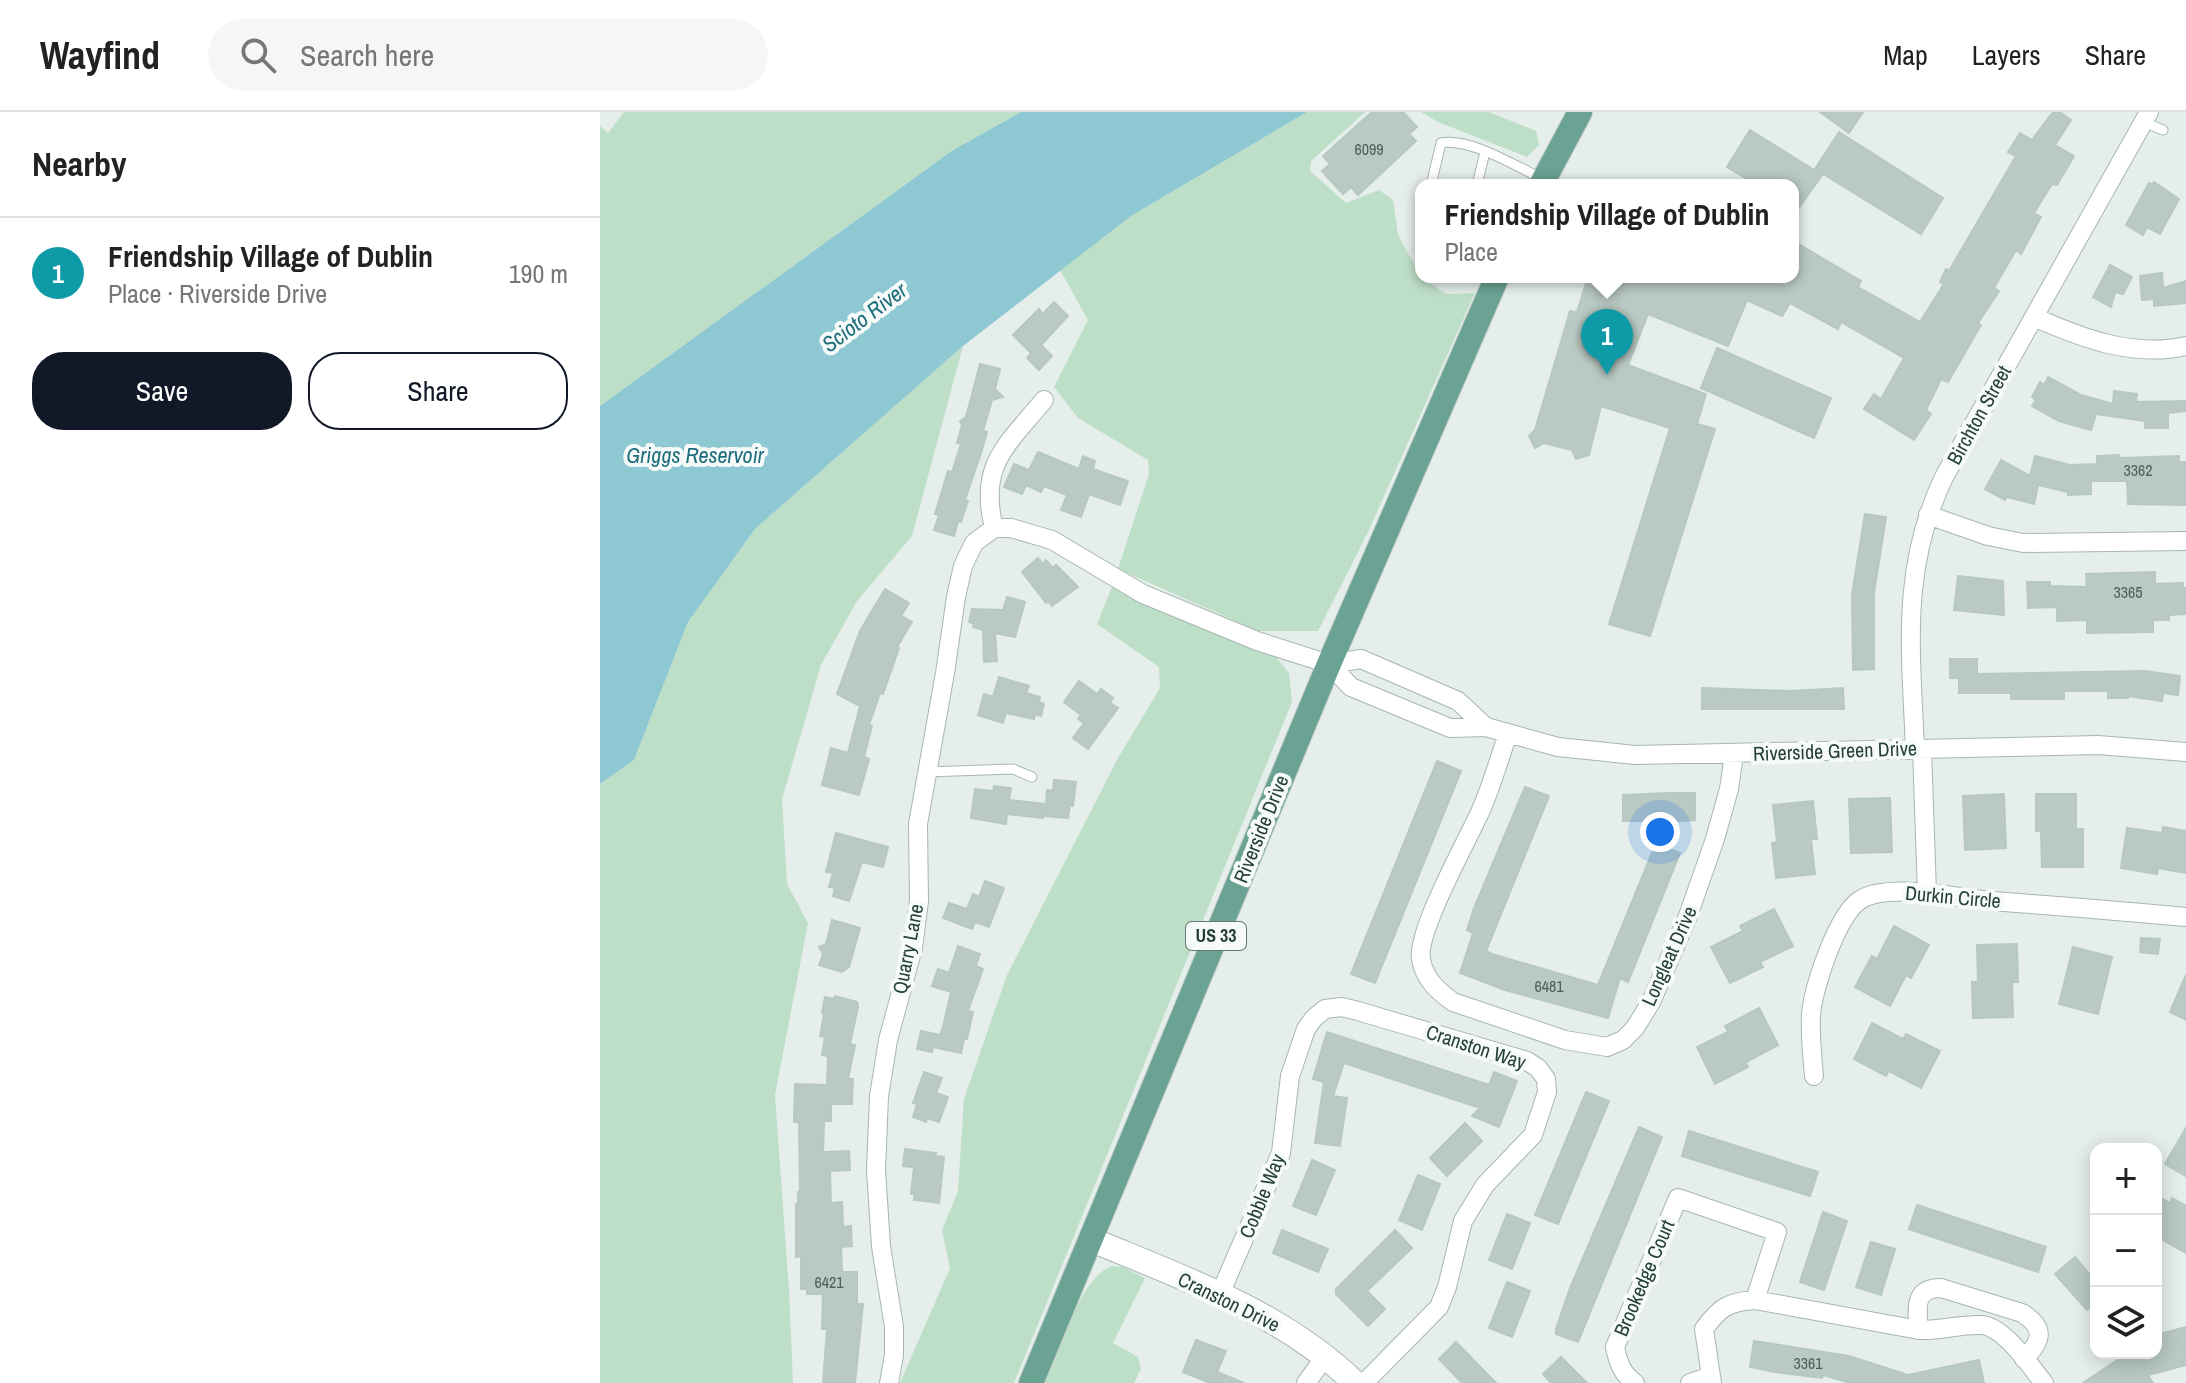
<!DOCTYPE html>
<meta charset="utf-8">
<style>
body{margin:0;font-family:"Archivo Narrow",sans-serif;background:#f6f6f6;color:#222}
.controls{position:absolute;right:24px;bottom:24px;display:grid;overflow:hidden;border-radius:16px;box-shadow:0 4px 20px #0003}
.controls button{width:72px;height:72px;display:grid;place-items:center;padding:0;border:0;border-bottom:2px solid #e0e0e0;background:#fff;color:#222;font:40px sans-serif}
.you{position:absolute;left:1060px;top:720px;width:28px;height:28px;margin:-20px;border:6px solid #fff;border-radius:50%;background:#1a73e8;box-shadow:0 0 0 12px #1a73e833}
.badge{display:grid;place-items:center;width:52px;height:52px;border-radius:50%;background:#111827;color:#fff;font-size:26px;font-weight:700}
.pin{position:absolute;translate:-50% -66px;filter:drop-shadow(0 2px 4px #0008)}
.pin::after{content:'';position:absolute;top:42px;width:28px;height:24px;background:inherit;clip-path:polygon(0 0,100% 0,50% 100%)}
.popup{position:absolute;left:815px;top:67px;width:384px;height:104px;box-sizing:border-box;display:grid;place-content:center;border-radius:16px;background:#fff;filter:drop-shadow(0 2px 6px #0005);font-size:26px;white-space:nowrap;color:#767676}
.popup b{font-size:30px;color:#222}
.popup::after{content:'';position:absolute;left:50%;top:100%;margin-left:-16px;border:16px solid transparent;border-top-color:#fff}
.list{margin:0;padding:0;list-style:none}
h2{display:flex;justify-content:space-between;align-items:center;height:104px;margin:0;padding:0 32px;font-size:34px}
h2 small{font-size:26px;font-weight:400;color:#767676}
.list li{display:grid;grid-template-columns:52px 1fr auto;gap:24px;align-items:center;box-sizing:border-box;height:112px;padding:0 32px;border-top:2px solid #e0e0e0}
.list b{display:block;font-size:30px;white-space:nowrap}
.list p{margin:0;font-size:26px;white-space:nowrap;color:#767676}
.list em{font-size:26px;font-style:normal;color:#767676}
.actions{display:flex;gap:16px;padding:24px 32px}
.actions a{flex:1;padding:18px 0;border:2px solid #111827;border-radius:32px;text-align:center;font-size:28px;color:#111827}
.actions .main{background:#111827;color:#fff}
.icon{flex:none;width:44px;height:44px;fill:none;stroke:currentColor;stroke-width:2;stroke-linecap:round;stroke-linejoin:round}
.map{position:relative;flex:none;width:1586px;height:1271px;overflow:hidden}
header{display:flex;align-items:center;gap:48px;box-sizing:border-box;height:112px;padding:0 40px;background:#fff;border-bottom:2px solid #e0e0e0}
header strong{font-size:38px}
nav{display:flex;gap:44px;margin-inline-start:auto;font-size:28px}
.search{width:560px;height:72px;background:#f6f6f6;display:flex;align-items:center;gap:20px;box-sizing:border-box;padding:0 28px;border-radius:44px;color:#767676;font-size:30px}
main{display:flex}
aside{flex:1;background:#fff}
.map>svg:first-child{display:block}
</style>
<header>
<strong>Wayfind</strong>
<div class="search"><svg class="icon" aria-label="search" viewBox="0 0 24 24"><circle cx="10" cy="10" r="6"/><path d="M15 15l6 6"/></svg>Search here</div>
<nav><a>Map</a><a>Layers</a><a>Share</a></nav>
</header>
<main>
<aside>
<h2>Nearby<small></small></h2>
<ul class="list">
<li><span class="badge" style="background:#0f9aa8">1</span><div><b>Friendship Village of Dublin</b><p>Place · Riverside Drive</p></div><em>190 m</em></li>
</ul>
<div class="actions"><a class="main">Save</a><a>Share</a></div>
</aside>
<div class="map">
<svg width="1586" height="1271" viewBox="0 0 1586 1271">
<rect width="100%" height="100%" fill="#e5eeea"/>
<path fill="#bedfc7" d="M24 0H421L353 38 0 294V14L8 21Z
M707 0H765L711 49 710 59 746 91 779 78 793 88 798 123 821 165 846 182 875 181 768 420 718 519H658L518 457 549 362 548 348 478 306 454 275 488 208 460 158 531 104Z
M821 0H889L936 19 939 33 927 45 838 10Z
M363 234 312 424 257 489 221 553 182 687 187 772 208 811 175 983 189 1178 193 1271H0V672L34 648 88 510 155 417Z
M512 475 675 544 689 561 692 590 414 1271H300L350 1156 342 1118 358 1079 364 987 407 863 518 646 560 576 559 555 497 512Z
M512 1154 523 1155 545 1166 513 1231 538 1245 541 1257 534 1271H445C458 1240 480 1165 512 1154Z"/>
<path fill="#8ec8d2" d="M421 0H707L531 104 363 234 155 417 88 510 34 648 0 672V294L353 38Z"/>
<path fill="#bac9c3" stroke="#b7c8c1" stroke-width="2" d="M772 0H803L817 15 809 22 816 29 758 83 751 75 743 82 722 59 730 52 723 44Z
M1220 0H1263L1249 21Z
M1453 0H1460L1471 8 1455 33 1474 44 1457 73 1452 72 1434 101 1441 105 1421 142 1416 138 1394 176 1399 179 1378 211 1381 213 1348 270 1341 267 1326 298 1331 302 1314 328 1264 297 1274 282 1281 287 1304 246 1241 210 1238 217 1190 191 1182 204 1147 188 1128 234 1048 202 1028 253 1106 282 1097 312 1115 317 1050 524 1009 512 1070 316 1001 294 989 343 976 347 972 338 944 331 935 336 929 324 935 318 970 199 977 200 988 165H1193V129L1261 169 1258 175 1320 210 1344 172 1340 170 1346 157 1349 159 1416 44 1408 40 1420 21 1432 28Z
M1150 18 1222 63 1193 104V73H1157L1127 55Z
M1239 20 1343 86 1321 122 1215 57Z
M1554 70 1579 87 1560 122 1547 115 1543 123 1526 113 1549 71 1553 73Z
M1510 153 1532 165 1523 182 1515 180 1511 195 1493 185Z
M1562 161 1563 176 1586 169V191L1554 194V187L1542 188 1540 164Z
M454 190 468 204 441 233 452 244 439 258 427 246 431 241 413 223 439 197 443 202Z
M1117 236 1231 286 1214 326 1101 276Z
M380 252 400 257 395 277 403 285 392 288 383 319 387 320 382 338 365 388 368 389 361 410 358 409 354 424 334 418 339 403 335 402 348 359 352 360 361 332 357 331 362 313 360 309 366 305Z
M1448 265 1481 283 1513 292 1514 279 1537 282 1536 290 1586 289V299L1568 301V316H1545V309L1496 302 1491 318 1459 309 1432 294 1436 288 1432 285 1440 270 1444 273Z
M438 340 479 357 483 344 495 349 493 357 528 369 520 393 489 382 481 405 461 398 467 383 444 374 441 380 426 373 422 382 404 375 414 352 429 358Z
M1519 343V346L1579 344V350H1586V393L1528 392 1527 369H1491V382L1468 383V380L1438 373 1434 392 1407 385 1405 388 1385 377 1401 348 1430 364 1435 344 1470 353 1497 352V344Z
M1265 402 1286 405 1274 481V557L1253 558 1252 482Z
M438 446 443 452 446 448 453 456 456 453 478 475 452 494 448 489 446 491 422 460Z
M1555 460V472L1583 471V476H1586V502L1569 503V508H1553V520L1487 521V508L1457 509V495L1428 496 1427 470H1450V474L1487 475 1486 462Z
M1358 464 1403 469 1404 503 1354 498Z
M285 477 309 491 301 504 312 510 297 535 299 536 283 582 280 581 269 613 272 614 264 645 269 647 259 683 222 673 231 636 248 641 260 594 237 582 260 519Z
M407 485 425 490 415 525 395 521 397 549 384 550 383 518 373 515 374 512 369 510 372 497 403 498Z
M1350 547H1377V562L1545 559 1580 564 1578 583 1563 581 1562 589 1528 584V586H1508V579H1464V587H1411V581H1359V566H1350Z
M399 565 429 574 426 581 440 585 439 590 444 592 441 604 435 602 434 607 406 601 403 611 378 603 384 582 393 585Z
M479 569 497 582 501 577 513 586 510 591 518 596 488 637 473 626 484 611 478 607 481 603 464 590Z
M1102 576 1191 579 1243 576 1244 597H1102Z
M837 649 861 659 775 871 751 862Z
M454 668 476 670 473 694 470 693 468 706 444 704 446 692 443 706 407 702 406 712 371 706 375 677 393 679 394 674 411 676 409 688 446 692 447 678 453 679Z
M925 675 949 684 886 839 892 842 998 873 1056 731 1080 741 1028 870 1020 866 1008 906 905 878 860 861 873 821 867 818 874 796Z
M1070 681H1095V708L1046 711V709H1023V683Z
M1404 682 1406 736 1365 738 1363 684Z
M1436 682H1476V717H1483V755H1442L1441 719H1436Z
M1290 686 1292 740 1251 741 1249 687Z
M1213 689 1217 727H1211L1215 762 1176 766 1172 731 1177 730 1173 693Z
M1563 715 1586 719V761L1558 756 1557 762 1521 756 1527 716 1562 721Z
M236 721 288 735 283 755 262 750 249 789 233 784 235 776 229 775 233 761 226 760Z
M385 769 404 776 389 815 375 810 372 817 343 806 349 791 367 797 373 782 379 785Z
M1174 797 1193 834 1160 850 1163 855 1130 871 1111 835 1143 819 1140 814Z
M232 808 260 816 249 855 242 860 219 853 223 842 219 835 226 832Z
M1294 814 1329 833 1311 866 1306 863 1290 894 1255 875 1272 844 1277 847Z
M1541 826 1560 827 1558 842 1540 840Z
M1417 832 1418 870H1412L1413 905 1373 906 1372 870H1378L1377 833Z
M358 834 380 842 376 854 383 857 368 899 373 900 367 927H364L361 941 333 935 332 940 317 937 321 919 340 923 343 915 351 880 332 874 338 857 349 861Z
M1473 835 1512 845 1498 902 1459 892Z
M1586 863V908L1570 900Z
M235 884 257 890 258 895 250 932 255 933 248 967H253L252 992H231V1009H224L223 1040 249 1039 250 1058 230 1059 231 1091 242 1090 243 1115 251 1114 252 1134 241 1135 242 1160H257V1192H263L255 1271H223L227 1217H222L223 1182H207V1177H201V1144L196 1145V1092H198V1080L200 1079 199 1010H194L195 972 227 973 228 944 222 943 225 925 220 924 224 902 222 901 225 885 234 887Z
M1159 896 1178 933 1146 950 1148 955 1115 972 1097 935 1128 920 1125 914Z
M1272 911 1303 927 1306 922 1340 939 1321 976 1289 959 1286 964 1254 947Z
M727 920 889 973 894 960 917 969 899 1015 872 1004 880 996 744 951 733 984 747 986 740 1034 715 1031 724 970 713 967Z
M324 960 342 966 336 981 348 985 339 1010 327 1006 326 1010 313 1005 317 992 313 991Z
M986 980 1009 989 958 1112 935 1103Z
M865 1011 882 1029 847 1064 830 1046Z
M1039 1015 1062 1025 978 1230 956 1222V1217L970 1176Z
M1586 1016V1064L1565 1052Z
M1089 1019 1218 1060 1210 1084 1082 1044Z
M305 1037 336 1041 335 1044 344 1045 339 1091 314 1088 315 1082H311L314 1055 303 1054Z
M712 1048 735 1058 716 1103 693 1094Z
M818 1063 840 1072 822 1118 799 1108Z
M1556 1083 1570 1091 1572 1086 1586 1094V1141L1556 1124Z
M1317 1093 1446 1135 1438 1160 1309 1117Z
M1223 1100 1247 1109 1224 1178 1200 1170Z
M907 1102 930 1111 912 1157 889 1148Z
M682 1118 728 1137 718 1160 673 1141Z
M795 1118 812 1136 767 1179 785 1197 768 1214 736 1182V1177Z
M1271 1130 1295 1137 1281 1183 1256 1175Z
M1475 1145 1496 1170V1191L1487 1198 1455 1162Z
M907 1170 930 1179 912 1225 889 1216Z
M1586 1215V1253L1548 1263 1553 1271H1483L1528 1241H1556V1223Z
M596 1228 626 1239 617 1260 644 1271H610L583 1260Z
M1154 1229 1249 1244 1308 1263 1379 1248 1384 1271H1250L1223 1263 1222 1266 1175 1260 1150 1255Z
M856 1230 896 1271H862L839 1247Z
M961 1245 987 1271H951L943 1262Z"/>
<g fill="none" stroke-linecap="round" stroke-linejoin="round">
<g stroke="#a7b6b1" stroke-width="11">
<path id="service" d="M1543 10 1563 18
M831 73 841 31C869 25 915 54 941 66
M877 73 885 40
M326 660 413 657 432 665"/>
</g>
<g stroke="#a7b6b1" stroke-width="20">
<path id="minor" d="M1434 205C1481 226 1533 246 1586 234
M1328 403 1388 424 1423 431 1586 429
M394 416C378 353 407 333 444 288
M729 552 751 575 850 616 886 615 958 635 1035 643 1498 633 1586 640
M908 622C899 647 892 673 881 698 868 727 816 820 821 847 824 867 838 879 853 890L965 928 1007 935 1023 928 1035 916 1051 890 1088 804 1115 727 1129 677 1134 642
M1315 637C1311 539 1300 457 1344 365L1549 0
M1322 637 1327 781
M1214 964C1212 943 1210 923 1211 903 1213 876 1237 803 1260 788 1288 770 1360 786 1392 789 1457 794 1521 799 1586 805
M620 1182 681 1041 690 964 706 917 714 906 725 897 742 895 758 899 927 949 938 956 946 967 947 980 933 1023 885 1073 863 1109 847 1175 839 1195 764 1271
M1319 1218C1317 1197 1313 1176 1341 1176L1422 1201C1446 1216 1442 1229 1424 1247
M289 1271 294 1243V1215L281 1134 276 1058 279 984 288 928 313 836 319 789 318 712 345 561 356 485 363 454 374 431 394 416H411L452 428 543 482 657 529 729 552 761 547 858 589 886 615
M706 1271 725 1245
M1035 1271C1022 1262 1018 1250 1015 1235L1078 1086 1177 1120 1155 1188
M1090 1271 1111 1264
M1112 1271 1104 1217C1120 1195 1128 1190 1155 1188L1319 1218C1340 1219 1360 1212 1381 1213 1404 1214 1430 1254 1444 1271"/>
</g>
<g stroke="#a7b6b1" stroke-width="26">
<path id="tertiary" d="M492 1128C583 1166 682 1200 755 1271"/>
</g>
<g stroke="#c2cac7" stroke-width="26">
<path id="primary" d="M941 73 980 0
M431 1271 729 552 897 165"/>
</g>
<use href="#service" stroke="#fff" stroke-width="9"/>
<use href="#minor" stroke="#fff" stroke-width="18"/>
<use href="#tertiary" stroke="#fff" stroke-width="24"/>
<use href="#primary" stroke="#6aa394" stroke-width="24"/>
</g>
<g text-anchor="middle" stroke-width="8" stroke-linejoin="round" paint-order="stroke">
<g font-size="16" fill="#4a625b">
<text x="769" y="43">6099</text>
<text x="1538" y="364">3362</text>
<text x="1528" y="486">3365</text>
<text x="949" y="880">6481</text>
<text x="229" y="1176">6421</text>
<text x="1208" y="1257">3361</text>
</g>
<rect fill="#f6faf8" stroke="#637872" stroke-width="2" x="586" y="810" width="60" height="28" rx="6"/>
<g font-size="18" font-weight="bold" fill="#244038">
<text x="616" y="830">US 33</text>
</g>
<g font-size="20" fill="#244038" stroke="#f6faf8">
<text transform="translate(1379 303) rotate(-61)" y="7">Birchton Street</text>
<text transform="translate(1235 639) rotate(-2)" y="7">Riverside Green Drive</text>
<text transform="translate(661 717) rotate(-68)" y="7">Riverside Drive</text>
<text transform="translate(1353 785) rotate(5)" y="7">Durkin Circle</text>
<text transform="translate(308 837) rotate(-79)" y="7">Quarry Lane</text>
<text transform="translate(1069 844) rotate(-66)" y="7">Longleat Drive</text>
<text transform="translate(876 935) rotate(18)" y="7">Cranston Way</text>
<text transform="translate(662 1084) rotate(-68)" y="7">Cobble Way</text>
<text transform="translate(1044 1166) rotate(-67)" y="7">Brookedge Court</text>
<text transform="translate(629 1190) rotate(26)" y="7">Cranston Drive</text>
</g>
<g font-size="22" font-style="italic" fill="#1d6d7d" stroke="#f6faf8">
<text transform="translate(264 205) rotate(-37)" y="8">Scioto River</text>
<text x="95" y="351">Griggs Reservoir</text>
</g>
</g>
</svg>
<div class="controls">
<button>+</button>
<button>−</button>
<button><svg class="icon" aria-label="layers" viewBox="0 0 24 24"><path d="M12 4l9 5-9 5-9-5zM3 14l9 5 9-5"/></svg></button>
</div>
<div class="you"></div>
<div class="pin badge" style="left:1007px;top:263px;background:#0f9aa8">1</div>
<div class="popup"><b>Friendship Village of Dublin</b>Place</div>
</div>
</main>
